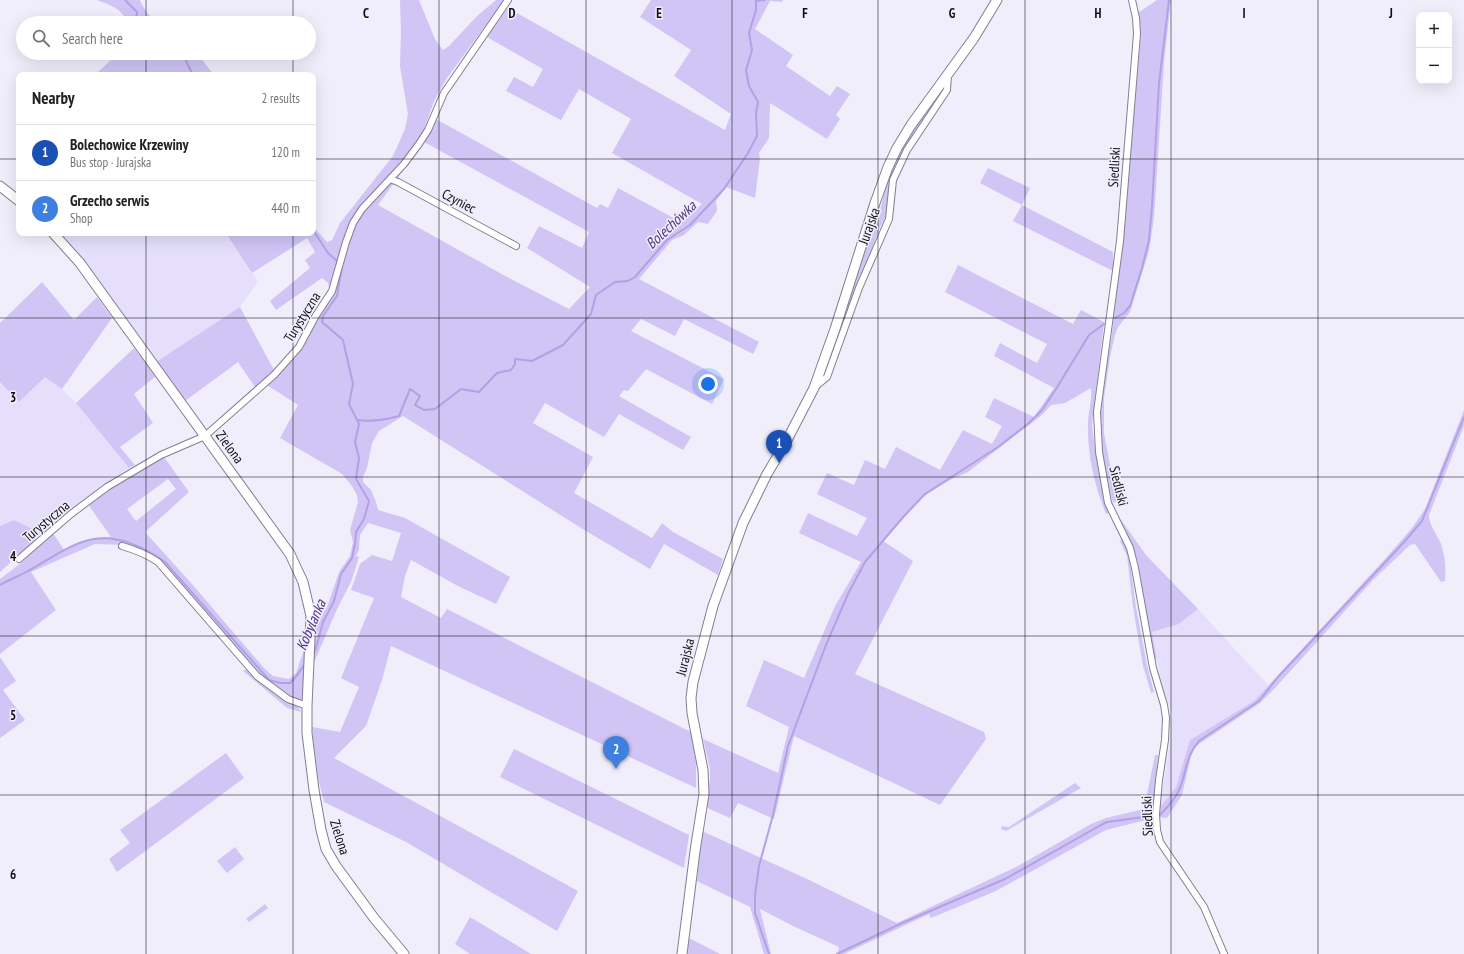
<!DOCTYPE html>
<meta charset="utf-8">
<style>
body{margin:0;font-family:"PT Sans Narrow",sans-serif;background:#f6f6f6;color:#202124}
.controls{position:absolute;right:12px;top:12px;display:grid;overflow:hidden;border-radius:8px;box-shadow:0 4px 16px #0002}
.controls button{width:36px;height:36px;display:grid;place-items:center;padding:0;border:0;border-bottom:1px solid #e0e0e0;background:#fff;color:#202124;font:20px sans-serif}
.you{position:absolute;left:708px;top:384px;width:14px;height:14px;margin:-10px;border:3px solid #fff;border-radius:50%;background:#1a73e8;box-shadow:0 0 0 6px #1a73e833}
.badge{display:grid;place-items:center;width:26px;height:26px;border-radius:50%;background:#db2777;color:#fff;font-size:13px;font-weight:700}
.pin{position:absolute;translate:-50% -33px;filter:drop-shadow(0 1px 2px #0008)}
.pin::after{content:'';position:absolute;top:21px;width:14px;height:12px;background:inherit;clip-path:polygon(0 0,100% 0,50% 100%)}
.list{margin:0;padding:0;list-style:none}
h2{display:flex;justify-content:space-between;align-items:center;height:52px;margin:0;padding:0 16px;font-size:17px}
h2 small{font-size:13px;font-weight:400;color:#757577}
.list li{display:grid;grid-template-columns:26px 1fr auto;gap:12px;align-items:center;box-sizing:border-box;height:56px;padding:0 16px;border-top:1px solid #e0e0e0}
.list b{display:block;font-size:15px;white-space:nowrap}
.list p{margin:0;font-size:13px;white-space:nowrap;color:#757577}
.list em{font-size:13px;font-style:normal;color:#757577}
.icon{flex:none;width:22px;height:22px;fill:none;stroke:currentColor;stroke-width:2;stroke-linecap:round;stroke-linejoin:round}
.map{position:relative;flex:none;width:1464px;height:954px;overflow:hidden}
.search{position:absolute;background:#fff;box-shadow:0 4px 16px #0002;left:16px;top:16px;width:300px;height:44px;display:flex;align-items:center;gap:10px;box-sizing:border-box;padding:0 14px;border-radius:22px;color:#757577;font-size:15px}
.panel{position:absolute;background:#fff;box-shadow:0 4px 16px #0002;left:16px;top:72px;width:300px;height:164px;border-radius:8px}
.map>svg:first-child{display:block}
</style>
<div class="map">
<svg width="1464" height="954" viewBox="0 0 1464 954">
<rect width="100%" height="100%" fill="#f1eefc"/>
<path fill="#e5dffc" d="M61 233H225L258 281 240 307 156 362 73 247Z
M45 376 62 389 76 403 129 468 98 489 41 533 14 520 0 526V382L19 402Z
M1198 609 1268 685 1254 701 1190 740 1176 787 1162 805 1160 804 1170 741 1172 714 1161 681 1152 632 1179 624Z"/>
<path fill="#d0c5f5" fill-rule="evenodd" d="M97 0H140C144 10 150 18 160 23H129C119 7 114 7 97 0Z
M400 0H419L435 39 443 50 449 46 476 17 496 0H504L447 78 434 101 423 132 424 141 433 121 436 119 597 208 600 204 608 208 618 188 681 222 702 204 612 153 631 119 579 89 561 120 506 91 514 77 533 87 543 69 487 37 508 8 725 130 731 114 674 76 691 50 640 17 651 0H783L782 2 770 1 755 29 793 55 786 66 830 96 837 86 850 94 836 115 840 119 827 139 770 103 769 138 759 153 760 159 755 198 726 187 716 201 717 211 708 224 698 222 684 235 672 240 639 279 759 342 753 354 684 319 675 336 641 319 631 331 724 379 712 404 646 369 628 391 624 390 619 396 691 437 683 450 619 414 604 437 545 403 533 423 593 457 574 493 652 538 662 523 673 532 723 559 718 575 664 544 650 569 581 528 403 416 379 431 372 443 367 468 363 477V482L371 490 376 502 378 510 405 518 510 577 496 604 458 586 411 560 405 576 401 597 441 618 447 609 691 732 696 764V788L391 646 382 680 366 726 334 758 578 891 557 931 406 842 324 802 317 774 312 727 340 732 359 687 341 678 374 598 351 590 360 564 372 555 392 561 401 533 368 523 360 535 359 550 356 556 359 557 351 582 337 609 313 665H312L315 625 327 607 339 572 350 556 353 542 350 530 358 502 357 495 352 486 342 474 280 438 298 405 267 385 302 349 324 305 335 290 330 288 328 283 322 278 276 310 270 301 310 268 305 260 315 252 307 238 252 273 227 235 229 233H313V226L327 242 332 240 340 223 393 156 405 129 408 114 400 66 401 32ZM424 142 589 232 582 248 539 226 527 248 590 287 569 309 507 277 378 205Z
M1157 0H1171L1164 63 1154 218 1149 251 1130 312 1118 327 1115 335 1110 357 1104 398V433L1117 501 1113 503 1103 461 1099 438V413L1112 334 1122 246 1141 34 1138 13Z
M118 53H197L214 75H95Z
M942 89 941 94C923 121 903 149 892 180 886 196 891 211 880 227L824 376 820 378 868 239 879 215 890 167 912 126Z
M988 168 1030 188 1022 205 1113 252V271L1013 221 1022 205 980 183Z
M958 265 1073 324 1081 310 1104 322 1092 425C1095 454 1101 484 1110 512L1106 514C1094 485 1087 453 1088 421 1089 410 1092 399 1091 388L1065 403 1051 405 1042 415 968 472 950 480 924 496 883 541 913 561 855 674 984 732 986 739 940 805 794 736 774 819 738 803 730 818 705 807 710 780V769L703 739 778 773 789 727 746 706 764 660 804 678 835 606 861 562 799 533 808 513 857 536 867 518 817 494 827 473 854 485 865 460 885 469 896 447 940 470 963 430 992 444 1002 426 985 417 994 398 1034 417 1054 388 994 356 1000 343 1037 363 1047 344 945 292Z
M42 282 74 320 97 297 112 318 62 389 45 377 19 402 0 382V323Z
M240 307 274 370 255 387 238 362 185 401 156 362Z
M134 348 156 376 134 394 153 423 120 447 135 465 129 468 76 403Z
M1464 410V426L1429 515C1429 526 1437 534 1441 544 1445 556 1446 568 1445 581L1441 582 1415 544 1410 545 1373 580 1275 688 1260 703 1196 746 1191 756 1182 795 1167 818 1158 817 1106 830 996 891 931 918 929 914 844 954H835L838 952 839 947 793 926 760 909 771 954H764L750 907 697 881 702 831 805 878 897 923 1018 866 1091 824 1106 818 1144 809 1155 755H1158L1154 803 1162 805 1176 787 1190 740 1254 701 1385 559 1412 528 1425 509Z
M164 457 189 492 145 532 192 584 264 668 273 676 289 679 296 673 305 647 304 699 296 701 264 681 160 561 125 545 95 544 31 572 56 610 0 654V579L21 563 53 533 64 550C79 540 94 538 111 537L87 503 107 489ZM168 479 176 489 136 521 127 509Z
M14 520 41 533 21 554H16L10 560V563L0 572V526Z
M1121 520 1146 555 1198 609 1179 624 1152 632 1157 659 1153 660 1138 563 1129 540 1119 521Z
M1122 539 1129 555 1136 607 1147 665 1154 692 1151 693 1143 666 1133 607 1127 556 1120 541Z
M0 657 16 681 3 690 25 720 0 738Z
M246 669 261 683 298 707 301 712 287 708 243 671Z
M514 749 689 835 684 868 500 777Z
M226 753 244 778 117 872 109 859 130 843 120 830Z
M1075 783 1081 788 1006 831 1001 829 1002 826 1009 827Z
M235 847 244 859 227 873 217 861Z
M265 904 268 908 249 922 246 919Z
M470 917 531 954H470L455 944Z
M689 938 720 954H687Z"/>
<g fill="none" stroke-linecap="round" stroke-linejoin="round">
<path stroke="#b2a1e4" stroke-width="2" d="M125 0 137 12 136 23
M756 1 765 0
M183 53 185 59 192 73 198 75
M313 230 328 253 337 261
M1115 318 1124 313 1130 306 1142 268 1149 240 1152 206 1159 83 1169 0
M357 420C373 422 385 420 399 416L410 389 420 396 415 405 424 410 435 409 461 389 479 392 497 373 511 370 515 364V359L532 361 563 345 591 314 596 295 615 282 628 281 635 277 667 240 690 225 724 189 748 153 757 136 756 113 758 102 749 86 746 70 752 50 749 33 756 10V0
M0 585C9 580 19 576 28 571 49 560 70 543 94 539 120 535 145 548 165 562L269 680 280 683H290C297 677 300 670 306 663
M313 655 316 648 323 622 334 601 341 574 352 558 355 544 356 532 364 519 369 501 356 479 359 458 355 442 359 424 349 404 353 384 343 340 322 322 323 316 337 296 342 267
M1160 815C1167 807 1175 800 1179 790 1187 772 1185 757 1199 741L1259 701 1278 677 1405 541 1422 521 1464 417
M769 954 755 913V895L759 866 773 815 788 746 826 645 848 594 865 562 904 516 925 494 998 447 1029 423 1042 410 1056 389 1089 335 1104 324
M837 954 902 923 1005 879 1101 825 1107 822 1151 816"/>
<g stroke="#827e92" stroke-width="8">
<path id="street" d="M1132 0 1136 18 1137 34 1120 241 1097 412 1099 452 1108 503 1130 548 1135 568 1153 668 1164 705 1166 718 1165 740 1159 780 1156 814 1157 830 1160 842 1204 907 1224 954
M390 179 398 182 516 246
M815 387 827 377 859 288 889 219 893 180 907 150 947 90 948 75
M122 546C136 550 146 554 158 562L257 676 288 699 307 706
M19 559 71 514 107 487 161 455 205 436 274 375 299 347 315 317 332 291 346 242 353 223 362 209 404 164 419 144 428 130 444 93 508 0"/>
</g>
<g stroke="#827e92" stroke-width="11">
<path id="secondary" d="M0 186 19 201
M53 233 80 263 290 554 303 582 311 616 307 706V733L314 790 321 830 326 849 336 866 374 918 404 954
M682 954 695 851 704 794 703 770 692 713 691 698 693 682 713 606 743 523 767 474 786 442 814 388 835 329 875 203 888 167 897 148 911 125 974 38 997 0"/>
</g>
<use href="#street" stroke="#fff" stroke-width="6"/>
<use href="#secondary" stroke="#fff" stroke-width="9"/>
</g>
<path fill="none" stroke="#0f0e15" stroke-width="1" stroke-opacity="0.55" d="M146 0V23M293 0V23M439 0V954M586 0V954M732 0V954M878 0V954M1025 0V954M1171 0V954M1318 0V954M146 53V75M293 53V75M0 159H19M313 159H1464M146 233V954M293 233V954M0 318H1464M0 477H1464M0 636H1464M0 795H1464"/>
<g text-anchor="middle" stroke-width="3" stroke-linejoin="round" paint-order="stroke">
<g font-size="14" fill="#0f0e15" stroke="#f1eefc">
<text transform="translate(1114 167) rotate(-87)" y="5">Siedliski</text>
<text transform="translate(459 201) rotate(28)" y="5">Czyniec</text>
<text transform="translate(869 226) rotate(-70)" y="5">Jurajska</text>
<text transform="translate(302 317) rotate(-58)" y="5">Turystyczna</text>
<text transform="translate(230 447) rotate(54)" y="5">Zielona</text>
<text transform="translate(1119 486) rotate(76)" y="5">Siedliski</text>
<text transform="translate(46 521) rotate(-40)" y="5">Turystyczna</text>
<text transform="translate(685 657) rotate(-76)" y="5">Jurajska</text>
<text transform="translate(1147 816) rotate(-92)" y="5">Siedliski</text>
<text transform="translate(340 837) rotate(72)" y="5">Zielona</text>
</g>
<g font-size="15" font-style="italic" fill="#4d3381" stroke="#f1eefc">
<text transform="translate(671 225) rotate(-43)" y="5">Bolechówka</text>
<text transform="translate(311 625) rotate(-67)" y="5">Kobylanka</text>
</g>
</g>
<g font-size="13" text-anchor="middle" font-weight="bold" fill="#0f0e15" stroke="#f1eefc" stroke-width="3" stroke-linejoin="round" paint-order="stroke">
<text x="366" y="18">C</text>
<text x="512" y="18">D</text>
<text x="659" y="18">E</text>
<text x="805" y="18">F</text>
<text x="952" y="18">G</text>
<text x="1098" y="18">H</text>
<text x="1244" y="18">I</text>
<text x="1391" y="18">J</text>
<text x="13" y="402">3</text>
<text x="13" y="561">4</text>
<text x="13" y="720">5</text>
<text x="13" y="879">6</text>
</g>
</svg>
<div class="controls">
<button>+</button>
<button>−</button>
</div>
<div class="you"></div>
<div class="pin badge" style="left:779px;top:463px;background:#1a4fb4">1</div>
<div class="pin badge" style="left:616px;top:769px;background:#3f7fe0">2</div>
<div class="search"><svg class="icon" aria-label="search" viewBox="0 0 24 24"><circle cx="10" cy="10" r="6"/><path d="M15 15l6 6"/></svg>Search here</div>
<section class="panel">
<h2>Nearby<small>2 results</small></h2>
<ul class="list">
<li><span class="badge" style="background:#1a4fb4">1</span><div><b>Bolechowice Krzewiny</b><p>Bus stop · Jurajska</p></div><em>120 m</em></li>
<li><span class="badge" style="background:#3f7fe0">2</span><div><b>Grzecho serwis</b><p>Shop</p></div><em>440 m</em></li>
</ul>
</section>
</div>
